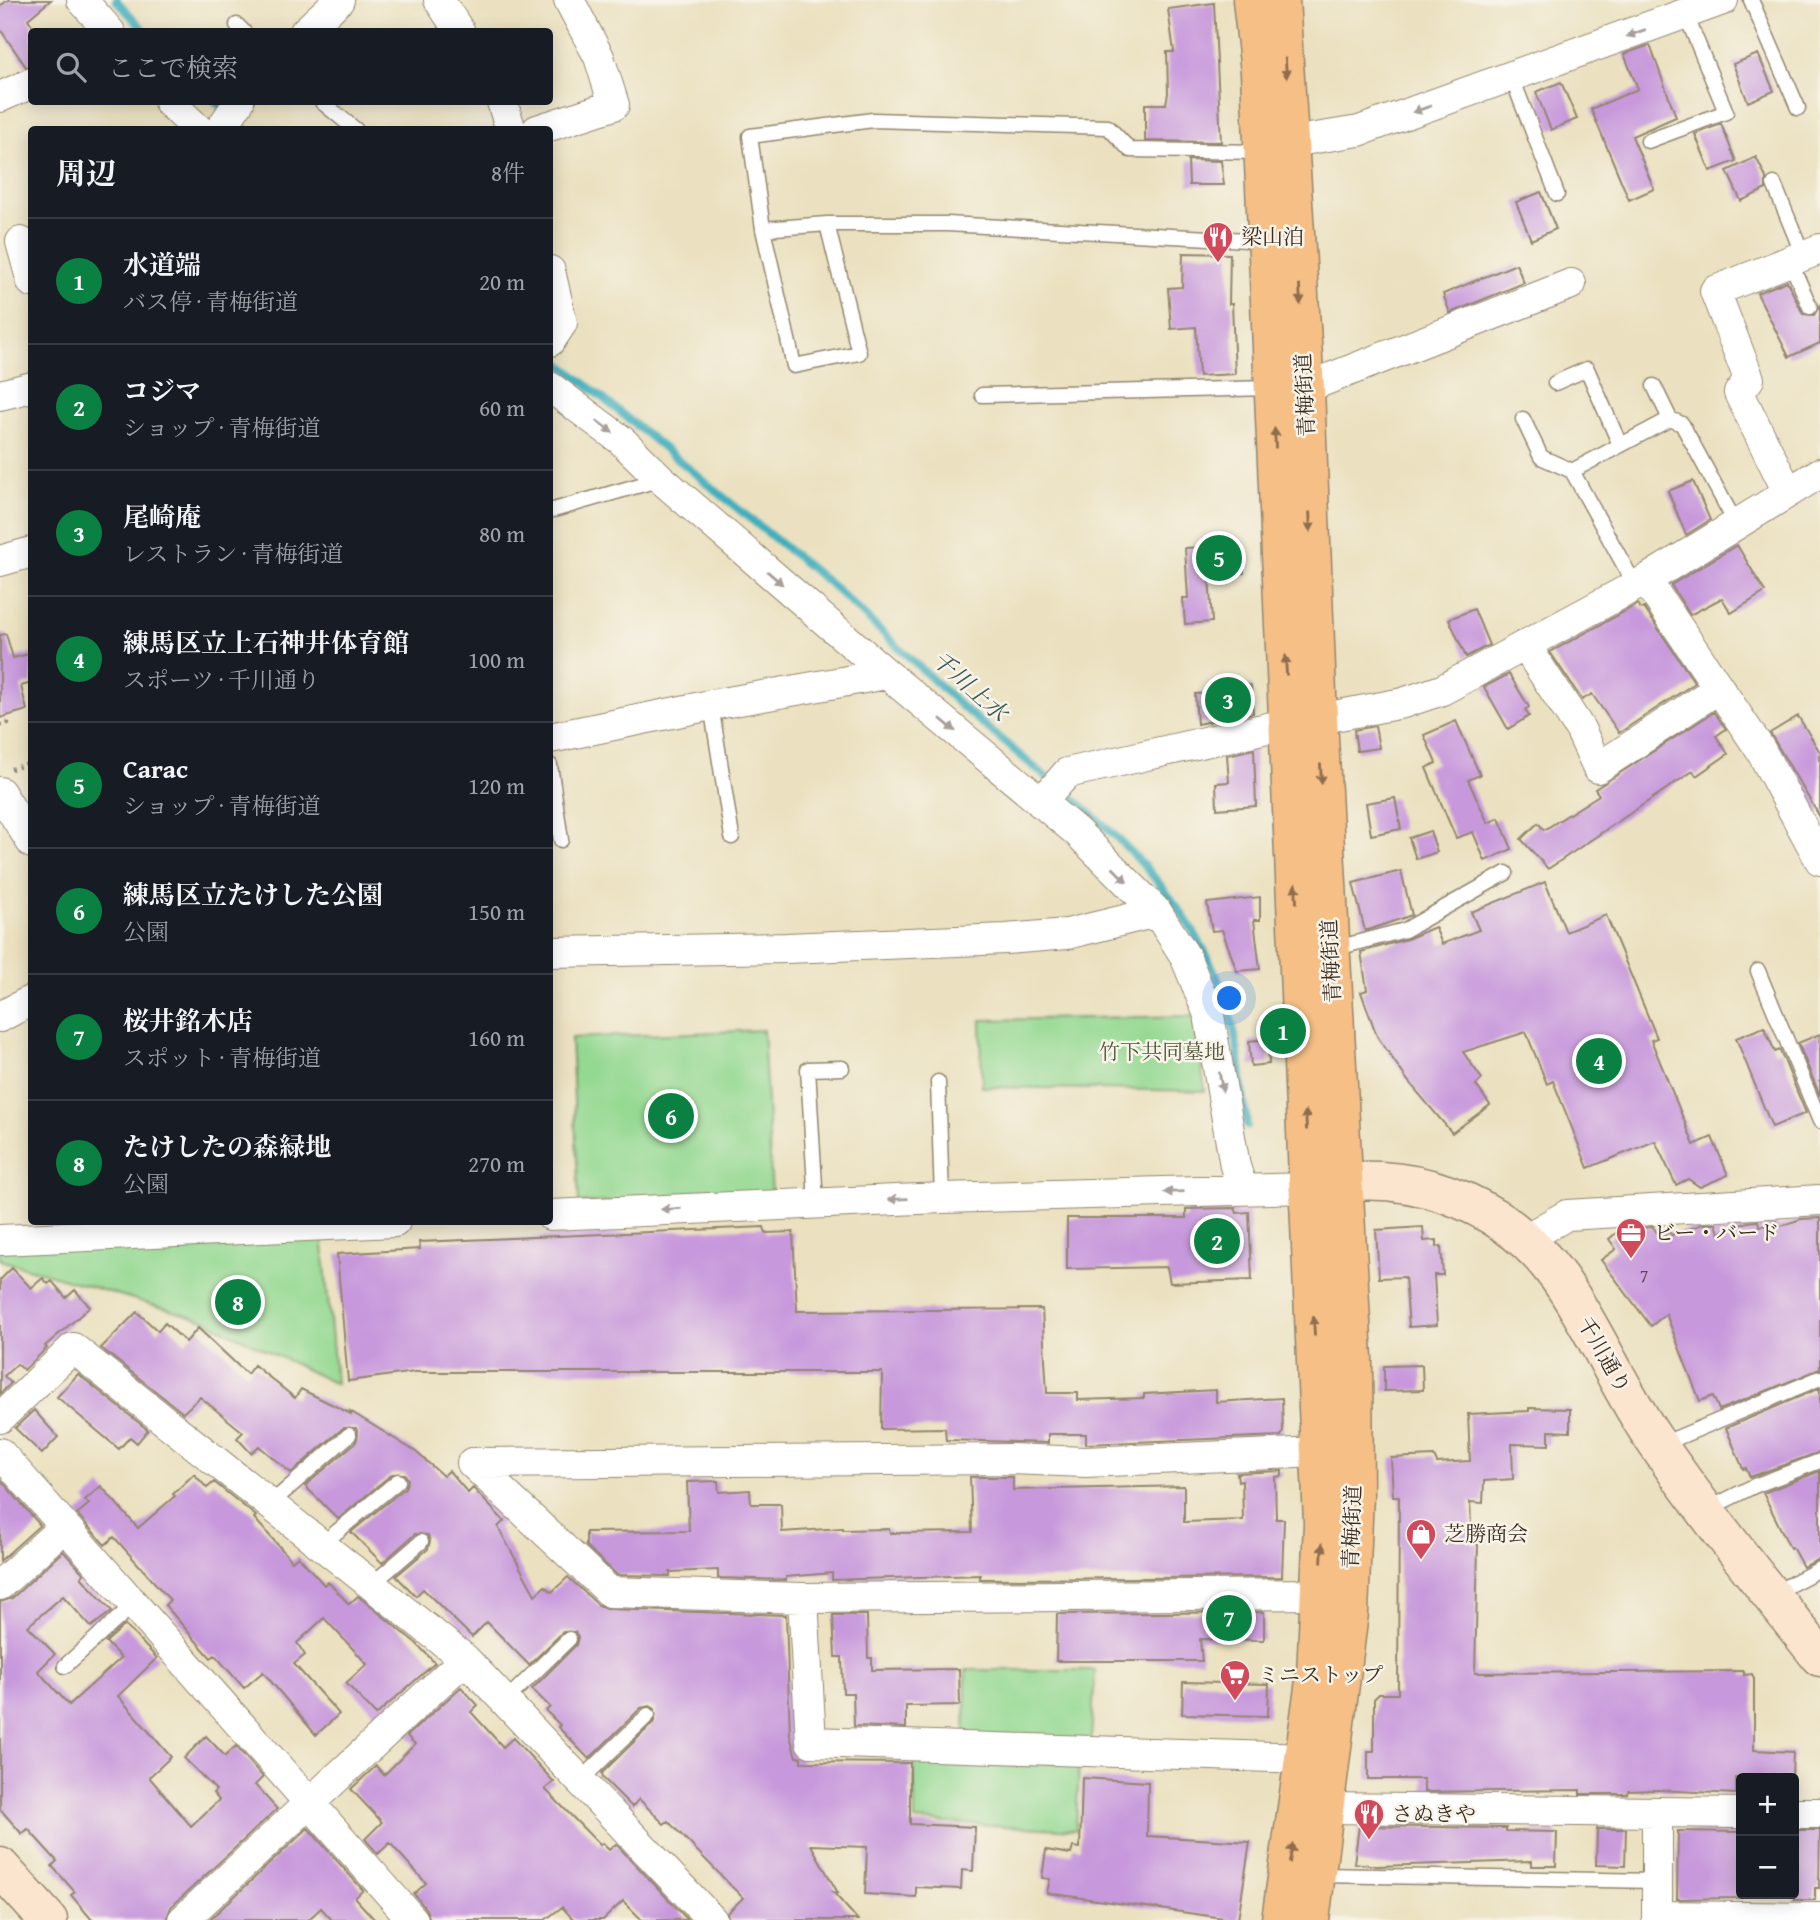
<!DOCTYPE html>
<html lang="ja">
<meta charset="utf-8">
<style>
body{margin:0;font-family:"Gentium Book Plus","Noto Serif JP",serif;background:#242831;color:#f1f3f6}
.controls{position:absolute;right:21px;bottom:21px;display:grid;overflow:hidden;border-radius:7px;box-shadow:0 4px 18px #0003}
.controls button{width:63px;height:63px;display:grid;place-items:center;padding:0;border:0;border-bottom:2px solid #363941;background:#171b24;color:#f1f3f6;font:35px sans-serif}
.you{position:absolute;left:1230px;top:999px;width:24px;height:24px;margin:-18px;border:5px solid #fff;border-radius:50%;background:#1a73e8;box-shadow:0 0 0 10px #1a73e833}
.badge{display:grid;place-items:center;width:46px;height:46px;border-radius:50%;background:#0b8043;color:#fff;font-size:23px;font-weight:700}
.pin{position:absolute;translate:-50% -50%;border:4px solid #fff;box-shadow:0 2px 7px #0006}
.list{margin:0;padding:0;list-style:none}
h2{display:flex;justify-content:space-between;align-items:center;height:91px;margin:0;padding:0 28px;font-size:30px}
h2 small{font-size:23px;font-weight:400;color:#9ea1a6}
.list li{display:grid;grid-template-columns:46px 1fr auto;gap:21px;align-items:center;box-sizing:border-box;height:126px;padding:0 28px;border-top:2px solid #363941}
.list b{display:block;font-size:26px;white-space:nowrap}
.list p{margin:0;font-size:23px;white-space:nowrap;color:#9ea1a6}
.list em{font-size:23px;font-style:normal;color:#9ea1a6}
.icon{flex:none;width:38px;height:38px;fill:none;stroke:currentColor;stroke-width:2;stroke-linecap:round;stroke-linejoin:round}
.map{position:relative;flex:none;width:1820px;height:1920px;overflow:hidden}
.search{position:absolute;background:#171b24;box-shadow:0 4px 18px #0003;left:28px;top:28px;width:525px;height:77px;display:flex;align-items:center;gap:18px;box-sizing:border-box;padding:0 24px;border-radius:7px;color:#9ea1a6;font-size:26px}
.panel{position:absolute;background:#171b24;box-shadow:0 4px 18px #0003;left:28px;top:126px;width:525px;height:1099px;border-radius:7px}
.map>svg:first-child{display:block}
</style>
<div class="map">
<svg width="1820" height="1920" viewBox="0 0 1820 1920">
<rect width="100%" height="100%" fill="#f7f3e8"/>
<filter id="ink" filterUnits="userSpaceOnUse"><feTurbulence type="fractalNoise" baseFrequency=".0143" numOctaves="2"/><feDisplacementMap in="SourceGraphic" scale="14" xChannelSelector="R" yChannelSelector="G"/><feConvolveMatrix kernelMatrix="1 2 1 2 8 2 1 2 1" color-interpolation-filters="sRGB"/></filter>
<filter id="wash" filterUnits="userSpaceOnUse"><feTurbulence type="fractalNoise" baseFrequency=".00686" numOctaves="4" result="noise"/><feDisplacementMap in="SourceGraphic" scale="28" xChannelSelector="R" yChannelSelector="G"/><feGaussianBlur stdDeviation="1.57" result="paint"/><feColorMatrix in="noise" values="0 0 0 0 0 0 0 0 0 0 0 0 0 0 0 0 0 1.4 0 .05"/><feComposite in="paint" operator="in"/></filter>
<g filter="url(#wash)">
<rect width="100%" height="100%" fill="#ebe1c0"/>
<path fill="#94d992" stroke="#688258" stroke-width="2" d="M1194 1016 1205 1091 982 1087 981 1020Z
M763 1030 772 1195 579 1203 571 1038Z
M322 1233 336 1384 204 1320 0 1260V1249Z
M966 1670H1095L1091 1742 965 1736Z
M914 1759 1079 1763 1076 1830 915 1821Z"/>
<g fill="none" stroke-linecap="round" stroke-linejoin="round">
<path stroke="#40afbd" stroke-width="8" d="M116 0 146 32
M216 102 245 130
M550 355 835 588 961 706 1051 781
M1061 789C1130 843 1194 912 1224 995 1239 1036 1241 1083 1247 1126"/>
</g>
<g id="blocks">
<path fill="#c798dc" d="M8 0H51L28 19 32 25V66L26 67 0 29V6Z
M1214 3 1221 142 1145 141V104H1166L1168 93 1167 52H1174L1168 9Z
M1650 45 1676 117 1632 136 1654 189 1629 200 1591 109 1638 89 1624 54Z
M1758 54 1774 91 1748 102 1733 64Z
M1561 82 1577 119 1551 130 1536 92Z
M1721 124 1736 161 1710 171 1695 134Z
M1756 157 1766 178V189L1741 201 1727 171Z
M1188 160 1221 161 1224 185H1189Z
M1541 192 1556 229 1531 240 1516 202Z
M1183 253 1230 254 1229 304H1232L1235 374 1199 376 1196 327 1171 329 1168 288 1182 287Z
M1516 264 1524 283 1450 313 1443 294Z
M1787 281 1803 314 1814 315 1820 305V343L1789 357 1757 293Z
M1693 481 1710 520 1686 535 1668 491Z
M1242 545 1244 573 1209 575 1212 622 1185 624 1183 598H1188L1185 548Z
M1737 545 1765 592 1731 613 1722 598 1690 615 1671 585Z
M1638 604 1641 609 1644 608 1695 683 1619 733 1592 694 1582 700 1550 652Z
M1474 609 1489 645 1466 657 1449 619Z
M6 634 13 658 32 653V683L21 686 27 710 0 718V635Z
M1509 674 1529 707 1525 710 1529 716 1508 729 1484 687Z
M1251 685 1253 713 1197 724 1195 694 1215 693 1214 687Z
M1714 712 1726 729 1716 736 1728 754 1696 776 1693 771 1548 869 1521 839 1538 823 1544 830 1599 795 1595 789Z
M1798 716 1820 752V817L1770 733Z
M1456 721 1480 775 1468 780 1488 823 1499 818 1512 849 1485 861 1473 832 1456 838 1426 768 1436 763 1424 735Z
M1375 726 1379 748 1357 751 1354 730Z
M1254 749 1256 806 1217 809 1216 783 1229 782 1227 755Z
M1395 798 1401 829 1371 835 1366 803Z
M1430 831 1437 852 1416 859 1409 838Z
M1401 871 1412 915 1365 931 1353 883Z
M1545 882 1566 932 1606 915 1657 1038 1651 1040 1694 1145 1712 1137 1728 1175 1700 1187 1688 1179 1676 1185 1655 1141 1588 1168 1553 1081 1547 1084 1526 1032 1463 1052 1482 1079 1476 1085 1490 1105 1452 1133 1408 1081 1377 1036 1361 992 1367 990 1361 952 1407 939 1435 927 1442 944 1479 930 1471 912Z
M1260 897V920H1254L1260 969 1237 971 1222 930 1212 931 1207 903Z
M1764 1027 1775 1052 1780 1050 1806 1113 1772 1127 1736 1038Z
M1820 1034V1096L1798 1043Z
M1268 1039 1269 1064 1251 1066 1249 1041Z
M1235 1208 1237 1213 1249 1212 1252 1280 1170 1283 1167 1267 1067 1269V1218H1186V1209Z
M1820 1218V1369L1719 1410 1713 1396 1700 1401 1666 1314 1651 1326 1601 1260 1616 1249 1609 1239 1621 1229H1628L1633 1234 1640 1228 1653 1227 1661 1238 1669 1232 1672 1235 1703 1224H1716L1719 1233 1748 1222 1758 1221 1760 1227 1776 1221 1778 1227 1801 1219Z
M764 1227 766 1233 793 1232 797 1311 1042 1309 1047 1393H1078V1400L1144 1398V1394L1216 1390V1402L1282 1398 1283 1432 1281 1436 1086 1444V1434H1048V1443L946 1440 945 1428 881 1429 882 1372H415L348 1381 337 1254 420 1249 419 1242Z
M1423 1227 1424 1241 1437 1240V1247L1441 1246 1443 1275H1434L1437 1325 1409 1327 1405 1277 1379 1278 1376 1230Z
M12 1268 31 1288 43 1278 48 1284 52 1281 66 1298 75 1290 90 1307 45 1346 47 1348 24 1370 17 1364 4 1376 11 1383 0 1394V1280Z
M137 1312 158 1331 165 1323 186 1342 198 1328 247 1374 254 1365 295 1398 301 1389 351 1414 350 1411 416 1452 443 1476 449 1471 468 1493 473 1488 504 1521 498 1527 535 1595 545 1586 552 1592 568 1577 598 1605 609 1609 786 1615 790 1736 796 1757H801V1762L910 1763V1824L975 1827 973 1871 962 1870 961 1889 916 1887V1897L865 1894 867 1847 811 1845 838 1893 833 1892 858 1920H729L727 1913 743 1898 668 1821 664 1824 639 1799 632 1807 603 1778 602 1773 655 1721V1709L650 1706 641 1708 589 1759 558 1727 560 1725 546 1711 550 1707 532 1689 576 1645 578 1637 575 1632H563L529 1665 487 1622 472 1637 423 1589 416 1596 396 1576 428 1549 430 1541 428 1535 415 1534 382 1563 351 1532 405 1488 408 1480 405 1474H392L338 1519 305 1486 356 1442 358 1434 356 1428H343L291 1473 259 1446 251 1453 237 1438 243 1432 200 1397 183 1413 101 1348Z
M1422 1365 1423 1390 1384 1391V1366Z
M78 1374 148 1430 137 1443 130 1437 119 1449 57 1397Z
M1820 1388V1452L1750 1477 1746 1468 1743 1469 1726 1428Z
M1529 1408 1570 1409V1432L1549 1431V1445L1512 1444 1513 1479 1484 1481 1483 1503 1470 1502 1472 1544H1478L1475 1673 1744 1671V1675L1752 1674 1754 1678V1750L1793 1752 1792 1778H1736V1794L1657 1790 1628 1791 1627 1794H1580V1790L1424 1792V1779H1368V1751H1374V1699L1379 1694H1398L1399 1496H1393L1391 1458 1434 1456 1437 1463 1470 1461 1468 1414 1529 1411Z
M34 1410 58 1437 42 1454 15 1428Z
M1282 1471V1476L1275 1477 1276 1519H1284L1282 1577 993 1579H980V1575L832 1580V1573L786 1577V1580L718 1578V1570L670 1572V1576L617 1575 586 1546V1532L689 1531 687 1482 718 1481 719 1492 750 1490 751 1504H781L782 1532 842 1528 843 1530 889 1529 890 1533 972 1532 970 1477H1013V1490L1184 1486V1522L1243 1520 1242 1480 1238 1481 1237 1473Z
M1820 1471V1559L1803 1567 1792 1547 1790 1548 1763 1493Z
M194 1474 207 1488 214 1482 256 1516 254 1518 292 1561 298 1556 324 1585 328 1582 349 1604 358 1596 416 1643 435 1663 376 1715 346 1683 367 1664 324 1618 297 1643 305 1655 294 1664 339 1714 316 1735 263 1672 244 1688 215 1655 211 1658 197 1642 165 1605 170 1600 114 1537 105 1545 77 1514 89 1504 85 1500 101 1486 138 1528 175 1496 173 1494Z
M0 1479 40 1525 0 1561Z
M63 1551 84 1574 81 1577 112 1611 91 1627 63 1596 28 1626 55 1654 38 1671 69 1705 121 1658 106 1642 125 1625 157 1658 118 1696 171 1757 149 1777 191 1826 219 1800 213 1793 216 1790 184 1758 206 1736 225 1756 236 1746 263 1777 255 1785 277 1809 171 1907 166 1920H92L71 1895 75 1892 52 1866 57 1861 28 1829 22 1834 0 1809V1602L12 1598Z
M1264 1612V1640L1200 1639 1202 1661H1056L1057 1614Z
M833 1615H867L868 1658H872V1670L959 1669 960 1705 906 1706V1728L854 1726 853 1693H843L842 1657H835Z
M1183 1682 1269 1684 1268 1716 1182 1714Z
M461 1687 478 1705 471 1712 503 1747 513 1738 554 1782 545 1789 600 1845 602 1843 609 1850 616 1844 688 1920H642L623 1901 603 1920H574L562 1907 545 1920H430L426 1909 414 1894 426 1883 390 1843 378 1854 365 1839 382 1822 351 1789 376 1766 384 1775 415 1744 407 1736Z
M1082 1778 1148 1782 1147 1836 1250 1842 1238 1920 1047 1893 1050 1879 1042 1878 1046 1850 1071 1854 1073 1847 1080 1848Z
M1359 1826 1506 1828V1831L1557 1832 1556 1866H1532V1861L1377 1866 1354 1863Z
M308 1828 363 1890 355 1898 375 1920H332L321 1908 308 1920H209Z
M1597 1829H1626L1625 1866 1596 1865Z
M1794 1830H1820L1819 1888H1815V1900H1794Z
M1678 1831 1741 1832V1898L1677 1899Z"/>
</g>
</g>
<g filter="url(#ink)">
<use href="#blocks" fill-opacity="0" stroke="#93866f" stroke-width="2"/>
<g fill="none" stroke-linecap="round" stroke-linejoin="round">
<g stroke="#93866f" stroke-width="17">
<path id="lane" d="M1751 0 1798 108
M237 25 244 32
M1512 78 1557 194
M322 102 356 130
M1648 141 1726 112 1686 15
M1263 152 1130 150 1108 127 873 120 750 136 763 229 794 366 859 353 827 224H947L1266 241
M1774 184 1803 255
M763 229 827 224
M1790 261 1810 307
M1555 383 1587 369 1620 445
M1654 386 1670 419
M982 395 1272 388
M1523 419 1541 457 1572 471
M550 511 661 479
M1635 585 1572 471 1670 419 1682 424 1736 524
M711 705 732 837
M550 765 561 840
M1333 949 1405 930 1506 873
M1758 971 1820 1121
M938 1082 942 1198
M816 1203 808 1069 842 1068
M1660 1445 1820 1378
M270 1504 349 1435
M1706 1510 1754 1486 1820 1461
M321 1545 398 1481
M371 1585 421 1542
M1772 1594 1820 1569
M65 1666 133 1605
M506 1700 569 1639
M581 1780 648 1715
M1317 1875 1657 1881"/>
</g>
<g stroke="#93866f" stroke-width="32">
<path id="street" d="M82 0 110 32
M439 0 460 32
M305 32 339 0
M0 97 32 83
M169 102 199 130
M502 102 511 130
M220 130 239 102
M537 130 614 105 599 57 569 0
M1291 142 1359 131 1723 0
M21 242 32 282
M550 271 562 323 550 341
M550 387 621 440 661 479 887 674 1077 832 1157 912 1185 956 1209 1015 1235 1166 1242 1188
M1305 388 1571 284
M0 395 32 387
M1788 492 1739 393 1749 379 1715 291 1820 249
M0 561 32 552
M1646 580 1760 749 1820 860
M1525 645 1580 729 1598 768 1719 688
M1318 719 1403 703 1442 690 1646 580 1820 473
M550 738 711 705 887 674
M0 792 32 843
M1041 803 1067 773 1289 723
M550 952 787 948 1006 939 1067 934 1157 912
M0 1017 32 1000
M550 1215 942 1198 1309 1188
M0 1240 395 1222
M1524 1240 1567 1215 1820 1200
M0 1418 73 1348 465 1659 712 1920
M0 1453 413 1920
M0 1585 64 1527
M1320 1594 803 1598 610 1592 472 1463 1011 1459 1085 1462 1320 1452
M803 1598 811 1742 1306 1758
M1326 1808 1741 1813
M1657 1812V1920
M1794 1813H1820
M1657 1916 1820 1918
M183 1920 465 1659"/>
</g>
<g stroke="#93866f" stroke-width="41">
<path id="secondary" d="M1311 1188C1403 1164 1503 1200 1559 1278 1595 1329 1618 1387 1653 1438 1705 1514 1763 1585 1820 1657
M0 1867 48 1920"/>
</g>
<g stroke="#93866f" stroke-width="41">
<path id="primary" d="M1252 0 1260 72 1323 1523 1316 1674 1281 1920
M1280 0 1305 388 1318 719 1353 1358 1354 1495 1349 1613 1310 1920"/>
</g>
<path stroke="#93866f" stroke-width="4.5" stroke-dasharray="2 5" stroke-linecap="butt" d="M0 725 8 723 7 720
M11 769 32 763"/>
<use href="#lane" stroke="#fff" stroke-width="14"/>
<use href="#street" stroke="#fff" stroke-width="30"/>
<use href="#secondary" stroke="#fbe5cf" stroke-width="38"/>
<use href="#primary" stroke="#f5bf86" stroke-width="38"/>
</g>
<defs><path id="oneway-solid" d="M-6-.8H1V-3.2L6.5 0L1 3.2V.8H-6Z" transform="scale(1.75)"/></defs>
<g fill="#a79f9a">
<use href="#oneway-solid" transform="translate(1636 33) rotate(160)"/>
<use href="#oneway-solid" transform="translate(1422 109) rotate(161)"/>
<use href="#oneway-solid" transform="translate(605 427) rotate(37)"/>
<use href="#oneway-solid" transform="translate(775 578) rotate(41)"/>
<use href="#oneway-solid" transform="translate(948 725) rotate(40)"/>
<use href="#oneway-solid" transform="translate(1120 875) rotate(45)"/>
<use href="#oneway-solid" transform="translate(1221 1082) rotate(80)"/>
<use href="#oneway-solid" transform="translate(1174 1192) rotate(178)"/>
<use href="#oneway-solid" transform="translate(898 1199) rotate(178)"/>
<use href="#oneway-solid" transform="translate(671 1209) rotate(177)"/>
</g>
<g fill="#8f6d4d">
<use href="#oneway-solid" transform="translate(1286 68) rotate(86)"/>
<use href="#oneway-solid" transform="translate(1300 295) rotate(87)"/>
<use href="#oneway-solid" transform="translate(1275 438) rotate(-93)"/>
<use href="#oneway-solid" transform="translate(1310 522) rotate(88)"/>
<use href="#oneway-solid" transform="translate(1286 665) rotate(-93)"/>
<use href="#oneway-solid" transform="translate(1321 774) rotate(87)"/>
<use href="#oneway-solid" transform="translate(1296 893) rotate(-93)"/>
<use href="#oneway-solid" transform="translate(1306 1120) rotate(-93)"/>
<use href="#oneway-solid" transform="translate(1314 1326) rotate(-93)"/>
<use href="#oneway-solid" transform="translate(1322 1553) rotate(-88)"/>
<use href="#oneway-solid" transform="translate(1291 1853) rotate(-81)"/>
</g>
</g>
<defs>
<g id="restaurant-pin" transform="scale(1.575)"><path d="M0 17L-7.5 6A9.5 9.5 0 1 1 7.5 6Z" fill="#d1495b" stroke="#f7f3e8"/><path d="M-5-6h1v4h1v-4h1v4h1v-4h1v5L-1.5 .5V6h-2V.5L-5-1ZM5-6V6H3V1.5H1.5Q1.5-4 5-6Z" fill="#fff"/></g>
<g id="office-pin" transform="scale(1.575)"><path d="M0 17L-7.5 6A9.5 9.5 0 1 1 7.5 6Z" fill="#d1495b" stroke="#f7f3e8"/><path d="M-6-3h4V-5.5h4V-3h4V5H-6ZM-1-4.5V-3h2v-1.5ZM-6 0V1H6V0Z" fill="#fff"/></g>
<g id="shop-pin" transform="scale(1.575)"><path d="M0 17L-7.5 6A9.5 9.5 0 1 1 7.5 6Z" fill="#d1495b" stroke="#f7f3e8"/><path d="M-5-2.5h2.3a2.7 3.5 0 0 1 5.4 0H5L5.5 6h-11ZM-1.5-2.5h3a1.5 2.3 0 0 0-3 0Z" fill="#fff"/></g>
<g id="supermarket-pin" transform="scale(1.575)"><path d="M0 17L-7.5 6A9.5 9.5 0 1 1 7.5 6Z" fill="#d1495b" stroke="#f7f3e8"/><path d="M-6-5.5h2.5l.6 2H6L4.5 2H-2.5L-4.4-4H-6ZM-1.5 3.2a1.3 1.3 0 1 0 .1 0ZM3 3.2a1.3 1.3 0 1 0 .1 0Z" fill="#fff"/></g>
</defs>
<g fill-rule="evenodd">
<use href="#restaurant-pin" x="1218" y="237"/>
<use href="#office-pin" x="1631" y="1233"/>
<use href="#shop-pin" x="1421" y="1534"/>
<use href="#supermarket-pin" x="1235" y="1675"/>
<use href="#restaurant-pin" x="1369" y="1814"/>
</g>
<g text-anchor="middle" stroke-width="5" stroke-linejoin="round" paint-order="stroke">
<g font-size="18" fill="#5e464e">
<text x="1644" y="1282">7</text>
</g>
<g font-size="21" fill="#3b2a1e" stroke="#f7f3e8" text-anchor="start">
<text x="1241" y="244">梁山泊</text>
<text x="1654" y="1240">ビー・バード</text>
<text x="1444" y="1541">芝勝商会</text>
<text x="1258" y="1682">ミニストップ</text>
<text x="1392" y="1821">さぬきや</text>
</g>
<g font-size="21" fill="#3b2a1e" stroke="#f7f3e8">
<text transform="translate(1305 395) rotate(-93)" y="7">青梅街道</text>
<text transform="translate(1331 961) rotate(-93)" y="7">青梅街道</text>
<text transform="translate(1604 1355) rotate(60)" y="7">千川通り</text>
<text transform="translate(1352 1527) rotate(-88)" y="7">青梅街道</text>
</g>
<g font-size="21" fill="#51563b" stroke="#f7f3e8">
<text x="1162" y="1059">竹下共同墓地</text>
</g>
<g font-size="23" font-style="italic" fill="#3d5956" stroke="#f7f3e8">
<text transform="translate(970 686) rotate(42)" y="8">千川上水</text>
</g>
</g>
</svg>
<div class="controls">
<button>+</button>
<button>−</button>
</div>
<div class="you"></div>
<div class="pin badge" style="left:1283px;top:1031px">1</div>
<div class="pin badge" style="left:1217px;top:1241px">2</div>
<div class="pin badge" style="left:1228px;top:700px">3</div>
<div class="pin badge" style="left:1599px;top:1061px">4</div>
<div class="pin badge" style="left:1219px;top:558px">5</div>
<div class="pin badge" style="left:671px;top:1116px">6</div>
<div class="pin badge" style="left:1229px;top:1618px">7</div>
<div class="pin badge" style="left:238px;top:1302px">8</div>
<div class="search"><svg class="icon" aria-label="search" viewBox="0 0 24 24"><circle cx="10" cy="10" r="6"/><path d="M15 15l6 6"/></svg>ここで検索</div>
<section class="panel">
<h2>周辺<small>8件</small></h2>
<ul class="list">
<li><span class="badge">1</span><div><b>水道端</b><p>バス停 · 青梅街道</p></div><em>20 m</em></li>
<li><span class="badge">2</span><div><b>コジマ</b><p>ショップ · 青梅街道</p></div><em>60 m</em></li>
<li><span class="badge">3</span><div><b>尾崎庵</b><p>レストラン · 青梅街道</p></div><em>80 m</em></li>
<li><span class="badge">4</span><div><b>練馬区立上石神井体育館</b><p>スポーツ · 千川通り</p></div><em>100 m</em></li>
<li><span class="badge">5</span><div><b>Carac</b><p>ショップ · 青梅街道</p></div><em>120 m</em></li>
<li><span class="badge">6</span><div><b>練馬区立たけした公園</b><p>公園</p></div><em>150 m</em></li>
<li><span class="badge">7</span><div><b>桜井銘木店</b><p>スポット · 青梅街道</p></div><em>160 m</em></li>
<li><span class="badge">8</span><div><b>たけしたの森緑地</b><p>公園</p></div><em>270 m</em></li>
</ul>
</section>
</div>
